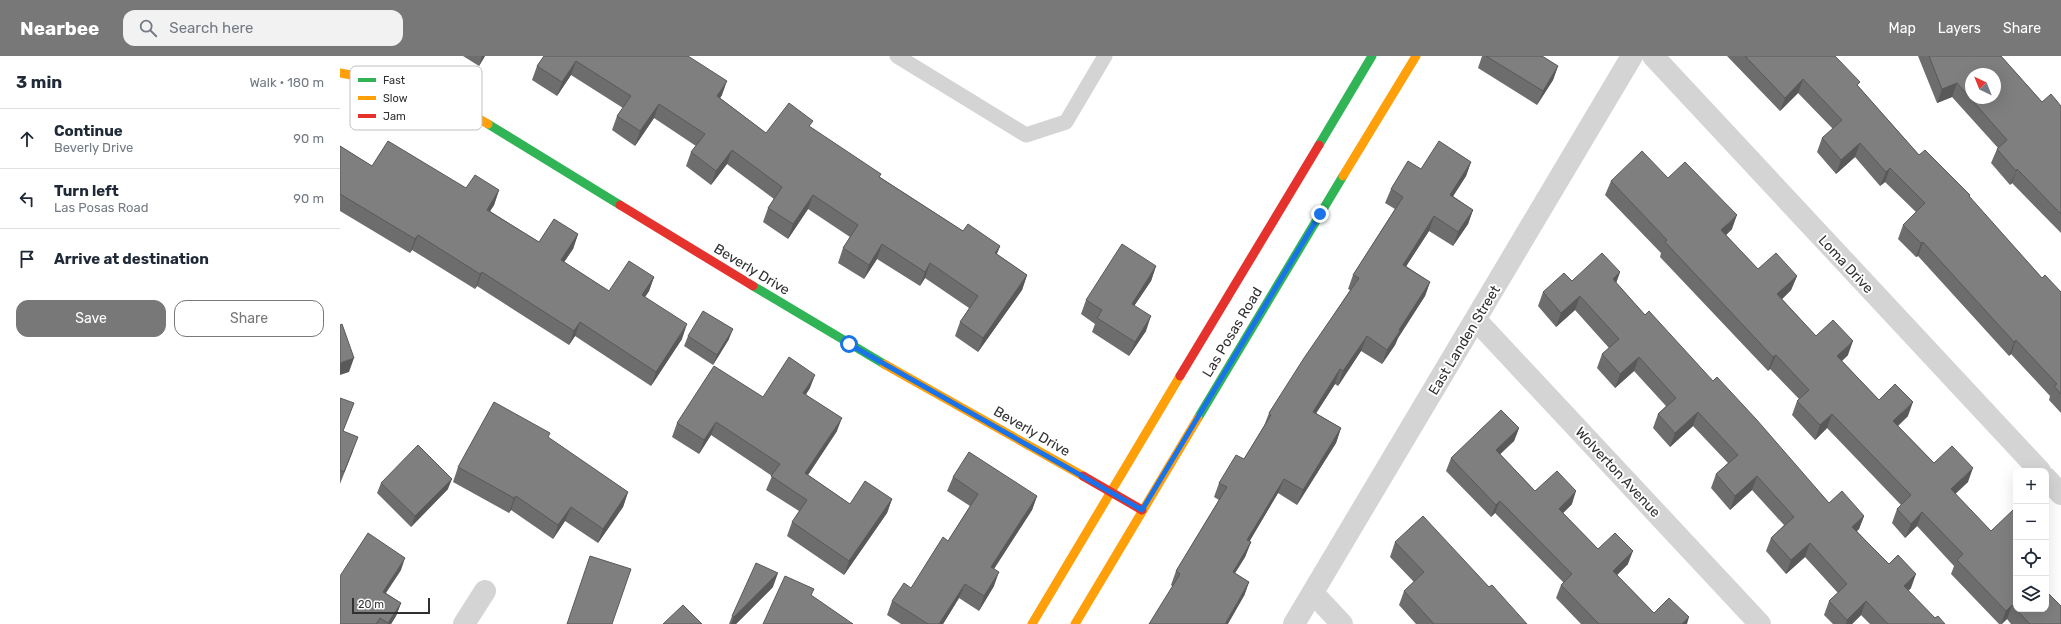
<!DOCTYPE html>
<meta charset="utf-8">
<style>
body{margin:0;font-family:Rubik,sans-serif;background:#f2f2f3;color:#1f2937}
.controls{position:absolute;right:12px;bottom:12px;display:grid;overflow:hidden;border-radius:8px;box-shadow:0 4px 16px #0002}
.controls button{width:36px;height:36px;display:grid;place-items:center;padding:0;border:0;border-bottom:1px solid #e0e1e3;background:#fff;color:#1f2937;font:20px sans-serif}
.compass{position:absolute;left:1625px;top:12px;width:36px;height:36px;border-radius:50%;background:#fff;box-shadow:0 4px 16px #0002;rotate:317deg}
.scale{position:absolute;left:12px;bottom:10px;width:78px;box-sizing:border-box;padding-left:4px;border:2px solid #303030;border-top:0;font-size:11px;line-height:14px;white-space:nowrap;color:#303030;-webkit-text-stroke:3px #fff;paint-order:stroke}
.stop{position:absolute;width:12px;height:12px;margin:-9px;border:3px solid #1a73e8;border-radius:50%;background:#fff}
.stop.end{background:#1a73e8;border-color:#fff;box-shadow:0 1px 4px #0008}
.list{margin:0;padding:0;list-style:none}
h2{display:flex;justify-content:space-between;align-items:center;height:52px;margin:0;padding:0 16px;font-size:17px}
h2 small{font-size:13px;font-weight:400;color:#747a83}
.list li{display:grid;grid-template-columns:26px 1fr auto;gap:12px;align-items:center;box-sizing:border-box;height:60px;padding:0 16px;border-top:1px solid #e0e1e3}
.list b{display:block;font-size:15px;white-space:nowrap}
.list p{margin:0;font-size:13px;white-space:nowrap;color:#747a83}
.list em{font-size:13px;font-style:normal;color:#747a83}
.actions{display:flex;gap:8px;padding:12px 16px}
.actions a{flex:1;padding:9px 0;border:1px solid #787878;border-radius:12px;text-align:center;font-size:14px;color:#787878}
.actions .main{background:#787878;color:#fff}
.icon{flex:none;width:22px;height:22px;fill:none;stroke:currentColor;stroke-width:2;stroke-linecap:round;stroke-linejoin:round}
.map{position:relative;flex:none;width:1721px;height:568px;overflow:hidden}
header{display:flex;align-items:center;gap:24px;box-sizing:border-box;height:56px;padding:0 20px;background:#787878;color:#fff}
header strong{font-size:19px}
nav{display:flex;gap:22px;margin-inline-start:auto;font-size:14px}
.search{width:280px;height:36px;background:#f2f2f3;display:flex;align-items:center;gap:10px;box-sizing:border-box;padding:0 14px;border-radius:12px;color:#747a83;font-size:15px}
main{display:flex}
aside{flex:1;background:#fff}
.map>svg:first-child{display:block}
</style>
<header>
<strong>Nearbee</strong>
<div class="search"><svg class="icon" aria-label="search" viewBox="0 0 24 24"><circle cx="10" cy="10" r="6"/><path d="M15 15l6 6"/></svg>Search here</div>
<nav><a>Map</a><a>Layers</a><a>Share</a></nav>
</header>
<main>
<aside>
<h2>3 min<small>Walk · 180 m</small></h2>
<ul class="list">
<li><svg class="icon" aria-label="ahead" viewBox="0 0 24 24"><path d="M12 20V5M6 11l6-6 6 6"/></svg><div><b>Continue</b><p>Beverly Drive</p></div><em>90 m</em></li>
<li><svg class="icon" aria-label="left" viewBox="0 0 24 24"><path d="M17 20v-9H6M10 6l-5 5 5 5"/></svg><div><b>Turn left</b><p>Las Posas Road</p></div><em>90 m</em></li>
<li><svg class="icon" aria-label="arrive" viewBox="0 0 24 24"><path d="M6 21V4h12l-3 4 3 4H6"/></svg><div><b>Arrive at destination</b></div></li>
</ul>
<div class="actions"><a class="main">Save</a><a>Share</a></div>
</aside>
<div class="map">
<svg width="1721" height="568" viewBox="0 0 1721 568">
<rect width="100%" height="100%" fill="#fff"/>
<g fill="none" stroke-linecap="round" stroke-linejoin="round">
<path stroke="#d4d4d4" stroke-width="15" d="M557 0 686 79 726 66 765 0"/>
<path stroke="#d4d4d4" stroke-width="22" d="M1313 0 1700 415
M1136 264 1420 568
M1706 422 1721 438
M973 537 1002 568
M124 568 145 535
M954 568 1292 0"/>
<path stroke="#30b455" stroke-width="9" d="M148 68 280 149
M979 89 1032 0
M413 230 544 308
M858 362 1003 120"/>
<path stroke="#ff9f0a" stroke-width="9" d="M0 17C55 27 100 38 148 68
M1003 120 1076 0
M544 308 743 420
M692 568 840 320
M735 568 858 362"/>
<path stroke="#e5322d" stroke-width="9" d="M280 149 413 230
M840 320 979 89
M743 420 802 454"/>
</g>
<path fill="#6d6d6d" d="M123 0H145L139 10Z
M204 0H348L382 39 380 42 426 77 470 71 540 121 623 175 660 190 657 198 687 219 682 234 638 296 615 280 620 266 629 252 585 222 580 230 537 203 524 223 498 207 503 192 510 181 468 153 448 183 423 166 428 152 434 143 387 108 371 129 346 110 351 96 356 90 314 62 295 90 272 74 277 60 283 52 231 19 217 40 192 24 197 10Z
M1142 0H1202L1218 10 1213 24 1197 49 1138 12Z
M1387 0H1495L1519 31 1579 99 1630 139 1629 141 1702 222 1721 236V357L1709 344 1710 340 1671 298 1669 300 1578 200 1576 201 1558 183 1563 169 1576 156 1545 126 1540 130 1515 101 1496 118 1477 96 1482 82 1493 73 1458 37 1440 55Z
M1578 0H1661L1702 46 1721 50V177L1672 127 1670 129 1651 107 1657 93 1658 92 1612 41 1597 47Z
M0 90 32 110 126 132 159 134 154 149 150 155 199 186 238 178 233 193 224 206 269 235 314 221 309 235 305 241 342 283 311 330 235 280 229 289 137 230 135 233 72 194 70 197 0 155Z
M1131 106 1126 120 1113 140 1133 154 1128 168 1113 190 1089 175 1066 210 1090 226 1085 240 1058 282 1055 289 1042 308 1021 295 998 330 995 328 976 357 1001 372 996 387 957 449 938 437 909 486H911L905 501 895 517 909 526 904 540 832 530 831 529 836 515 879 444 874 441 879 427 904 403 924 370 929 357 1010 234 1008 233 1013 219 1055 153 1045 147 1051 133 1081 113Z
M1328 122 1392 173 1386 179 1418 213 1457 220 1451 234 1442 243 1476 280 1508 299 1502 305 1539 344 1568 360 1558 370 1594 407 1628 426 1615 437 1676 553 1721 568H1671L1667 563 1662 568H1659L1611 518 1614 510 1577 470 1565 482 1552 467 1557 453 1561 449 1487 372 1475 384 1452 359 1457 345 1459 343 1430 313 1428 315 1320 201 1321 197 1265 139 1271 125Z
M816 210 811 225 794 250 806 275 789 300 752 276 755 268 741 258 746 244Z
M1280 216 1276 227 1305 259 1373 325 1489 447 1524 460 1519 473 1517 475 1571 532 1568 535 1595 562 1605 568H1530L1521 559 1512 568H1493L1484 559 1489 545 1498 537 1465 501 1446 518 1426 495 1431 482 1444 469 1412 434 1390 454 1371 432 1376 418 1388 407 1353 370 1330 391 1313 372 1318 358 1326 350 1294 315 1275 332 1257 312 1262 298 1269 292 1235 254 1216 271 1198 250 1203 236 1232 225Z
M348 280 389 283 373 309 344 290Z
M470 332 466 338 497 375 468 419 510 448 552 443 547 457 504 519 447 480 452 466 459 455 426 434 432 420 371 379 359 398 332 381 337 367 423 341Z
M0 342 8 361 3 375 13 395 0 428Z
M1179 372 1174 385 1160 398 1195 435 1232 448 1223 457 1258 493 1288 508 1277 519 1314 557 1347 568H1241L1216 542 1221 529 1224 527 1155 457 1151 461 1106 415 1111 402Z
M208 382 288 436 283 451 258 487 225 465 213 483 171 454 169 457 113 426 118 411Z
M613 421 697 440 692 454 654 513V530L639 555 619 542 603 568H561L547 559 552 545 571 532 608 485 630 450 607 435Z
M41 427 108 433 71 471 37 437Z
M1055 486 1149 531 1187 568H1076L1059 549 1064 535 1074 526 1050 501Z
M61 514 46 537 61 547 56 560 51 568H0Z
M433 531 396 568H389L392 560Z"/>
<path fill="#595959" d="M142 0H145L139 10Z
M236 5 231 19 217 40 222 26Z
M1218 10 1213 24 1197 49 1203 35Z
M1463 23 1458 37 1440 55 1445 42Z
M387 25 382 39 372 54 377 40Z
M1617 27 1612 41 1597 47 1602 33Z
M319 48 314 62 295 90 300 75Z
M1520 87 1515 101 1496 118 1501 104Z
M392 94 387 108 371 129 376 115Z
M1131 106 1126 120 1105 153 1110 139Z
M1550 112 1545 126 1540 130 1546 116Z
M1677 113 1672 127 1670 129 1676 115Z
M159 134 154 149 142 168 147 154Z
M473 139 468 153 448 183 453 168Z
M1133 154 1128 168 1113 190 1118 176Z
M1397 159 1392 173 1376 189 1381 174Z
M1094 160 1089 175 1058 223 1063 209Z
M238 178 233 193 216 218 221 204Z
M78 179 72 194 70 197 75 183Z
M1583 186 1578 200 1576 201 1581 187Z
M542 188 537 203 524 223 529 209Z
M660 190 654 204 655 197Z
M590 207 585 222 580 230 585 216Z
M816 210 811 225 786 262 792 248Z
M142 216 137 230 135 233 140 218Z
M1280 216 1275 230 1273 223Z
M687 219 682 234 638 296 643 282Z
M1457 220 1451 234 1432 253 1437 238Z
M314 221 309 235 297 253 302 239Z
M1090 226 1085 240 1058 282 1055 289 1042 308 1047 294 1059 274Z
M1240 240 1235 254 1216 271 1221 257Z
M811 260 806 275 789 300 795 286Z
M240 266 235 280 229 289 234 275Z
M347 268 342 283 311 330 316 316Z
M393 273 389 283 373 309 377 299Z
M1027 280 1021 295 998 330 1003 315Z
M1676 284 1671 298 1669 300 1674 286Z
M1513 285 1508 299 1492 314 1497 300Z
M1436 299 1430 313 1428 315 1433 301Z
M1299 301 1294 315 1275 332 1280 318Z
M14 302 9 316 0 319V307Z
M1000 313 995 328 968 370 973 356Z
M475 319 470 332 458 350 463 337Z
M1573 346 1568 360 1548 379 1553 365Z
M1358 356 1353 370 1330 391 1335 377Z
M1492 358 1487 372 1475 384 1480 369Z
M502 362 497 375 460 431 465 417Z
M376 366 371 379 359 398 364 384Z
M1001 372 996 387 957 449 963 434Z
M1179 372 1174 385 1151 407 1156 394Z
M1633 412 1628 426 1606 447 1611 433Z
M1417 420 1412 434 1390 454 1395 440Z
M112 423 108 433 71 471 75 460Z
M944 423 938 437 902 498 907 484Z
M1236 435 1232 448 1214 466 1219 453Z
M288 436 283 451 258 487 263 473Z
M176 440 171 454 169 457 174 442Z
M697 440 692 454 646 525 651 511Z
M552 443 547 457 504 519 509 505Z
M1160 445 1155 457 1151 461 1156 449Z
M231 451 225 465 213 483 218 469Z
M1582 456 1577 470 1565 482 1571 468Z
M1524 460 1519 473 1507 484 1512 471Z
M911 486 905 501 887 530 893 516Z
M1470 487 1465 501 1446 518 1451 504Z
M1293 495 1288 508 1268 528 1273 515Z
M65 502 61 514 38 548 43 536Z
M659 516 654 530 639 555 644 540Z
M438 517 433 531 396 568H391L394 561Z
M1576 518 1571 532 1559 544 1564 530Z
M909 526 904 540 888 568H885Z
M625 528 619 542 603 568H599Z
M1526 545 1521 559 1512 568H1506L1507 564Z
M61 547 56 560 51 568H48Z
M1672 549 1667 563 1661 568 1666 555Z
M1349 561 1347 568H1342Z"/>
<path fill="#7f7f7f" stroke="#595959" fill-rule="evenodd" d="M204 0H348L387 25 377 40 426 77 449 47 473 65 469 70 541 118 539 121 623 175 628 168 660 190 655 197 687 219 643 282 620 266 638 240 590 207 585 216 542 188 529 209 503 192 518 169 473 139 453 168 428 152 442 131 392 94 376 115 351 96 365 78 319 48 300 75 277 60 291 40 236 5 222 26 197 10Z
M1146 0H1202L1218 10 1203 35Z
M1405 0H1495L1520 26 1517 29 1579 99 1585 94 1630 139 1629 140 1702 222 1705 219 1721 236V338L1714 330 1717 328 1676 284 1674 286 1583 186 1581 187 1563 169 1585 147 1550 112 1546 116 1520 87 1501 104 1482 82 1502 64 1463 23 1445 42Z
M1589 0H1661L1702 46 1711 38 1721 50V158L1677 113 1676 115 1657 93 1667 84 1617 27 1602 33ZM1631 18H1655V42H1631Z
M48 85 126 132 135 119 159 134 147 154 199 186 214 163 238 178 221 204 269 235 289 205 314 221 302 239 347 268 316 316 240 266 234 275 142 216 140 218 78 179 75 183 0 138V90L32 110Z
M1099 85 1131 106 1110 139 1133 154 1118 176 1094 160 1063 209 1090 226 1059 274 1060 275 1047 294 1027 280 1003 315 1000 313 973 356 1001 372 963 434 944 423 907 484 911 486 893 516 909 526 885 568H809L840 518 836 515 887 431 879 427 896 399 904 403 931 359 929 357 964 302 1019 222 1013 219 1063 141 1051 133 1068 105 1081 113Z
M1302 95 1328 122 1345 106 1397 159 1381 174 1418 213 1436 197 1457 220 1437 238 1476 280 1493 264 1513 285 1497 300 1539 344 1555 328 1573 346 1553 365 1594 407 1612 390 1633 412 1611 433 1651 475 1673 454 1676 458V490L1674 492 1676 494V553H1706V535L1721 550V568H1690L1672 549 1666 555 1617 504 1623 498 1582 456 1571 468 1557 453 1571 439 1492 358 1480 369 1457 345 1469 334 1436 299 1433 301 1325 186 1327 184 1271 125Z
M782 188 816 210 792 248 811 260 795 286 757 262 762 254 746 244Z
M1262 197 1280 216 1273 223 1305 259 1309 255 1373 325 1377 321 1416 363 1489 447 1502 435 1524 460 1512 471 1549 508 1558 499 1576 518 1564 530 1595 562 1598 560 1605 568H1548L1526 545 1507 564 1489 545 1507 528 1470 487 1451 504 1431 482 1454 461 1417 420 1395 440 1376 418 1398 399 1358 356 1335 377 1318 358 1336 342 1299 301 1280 318 1262 298 1279 283 1240 240 1221 257 1203 236 1224 217 1232 225Z
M363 255 393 273 377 299 348 280Z
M2 268 14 302 0 307V269Z
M449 301 475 319 463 337 502 362 465 417 510 448 525 425 552 443 509 505 452 466 467 444 431 420 440 408 376 366 364 384 337 367 374 310 423 341Z
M0 342 14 347 3 375 18 381 4 416 0 414Z
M154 346 210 377 208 381 288 436 263 473 231 451 218 469 176 440 174 442 118 411Z
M1161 354 1179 372 1156 394 1195 435 1217 415 1236 435 1219 453 1258 493 1275 477 1293 495 1273 515 1314 557 1329 542 1349 561 1342 568H1259L1221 529 1232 518 1160 445 1156 449 1111 402Z
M78 389 112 423 75 460 41 427Z
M629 396 697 440 651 511 659 516 644 540 625 528 599 568H588L552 545 564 527 571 532 603 481 608 485 638 438 613 421Z
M1083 460 1149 531 1152 529 1187 568H1094L1064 535 1084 516 1055 486Z
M28 477 65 502 43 536 61 547 48 567 40 562 36 568H0V520Z
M250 500 291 513 272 568H227Z
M416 507 438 517 394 561 392 560Z
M445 520 474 533 471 539 513 568H423Z
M343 549 362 568H323Z"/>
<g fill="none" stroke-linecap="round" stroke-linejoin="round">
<path stroke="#1a73e8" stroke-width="5" d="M509 288 802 454 980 158"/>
</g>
<g text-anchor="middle" stroke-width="4" stroke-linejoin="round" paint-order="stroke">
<g font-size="14" fill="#303030" stroke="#fff">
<text transform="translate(1506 208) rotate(47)" y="5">Loma Drive</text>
<text transform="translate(412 213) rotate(31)" y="5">Beverly Drive</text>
<text transform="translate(892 276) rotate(-59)" y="5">Las Posas Road</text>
<text transform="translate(1124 284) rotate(-59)" y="5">East Landen Street</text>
<text transform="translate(692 375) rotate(30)" y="5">Beverly Drive</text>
<text transform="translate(1278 416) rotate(47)" y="5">Wolverton Avenue</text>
</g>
</g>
<rect x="10" y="10" width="132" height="64" rx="6" fill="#fff" stroke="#c1c1c1" stroke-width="1"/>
<rect x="18" y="22" width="18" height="4" fill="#30b455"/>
<rect x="18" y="40" width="18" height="4" fill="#ff9f0a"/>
<rect x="18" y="58" width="18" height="4" fill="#e5322d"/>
<g font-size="11" fill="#303030">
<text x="43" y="28">Fast</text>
<text x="43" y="46">Slow</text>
<text x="43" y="64">Jam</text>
</g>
</svg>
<div class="controls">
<button>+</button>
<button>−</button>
<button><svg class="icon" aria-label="locate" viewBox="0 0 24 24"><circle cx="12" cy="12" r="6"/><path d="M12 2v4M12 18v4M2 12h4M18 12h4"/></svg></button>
<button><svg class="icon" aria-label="layers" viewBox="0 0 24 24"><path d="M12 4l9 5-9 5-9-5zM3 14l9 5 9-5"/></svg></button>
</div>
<svg class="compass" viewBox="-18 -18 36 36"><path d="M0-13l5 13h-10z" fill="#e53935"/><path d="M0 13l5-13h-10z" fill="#747a83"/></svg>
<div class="scale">20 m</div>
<div class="stop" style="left:509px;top:288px"></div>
<div class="stop end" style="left:980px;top:158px"></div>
</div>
</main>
